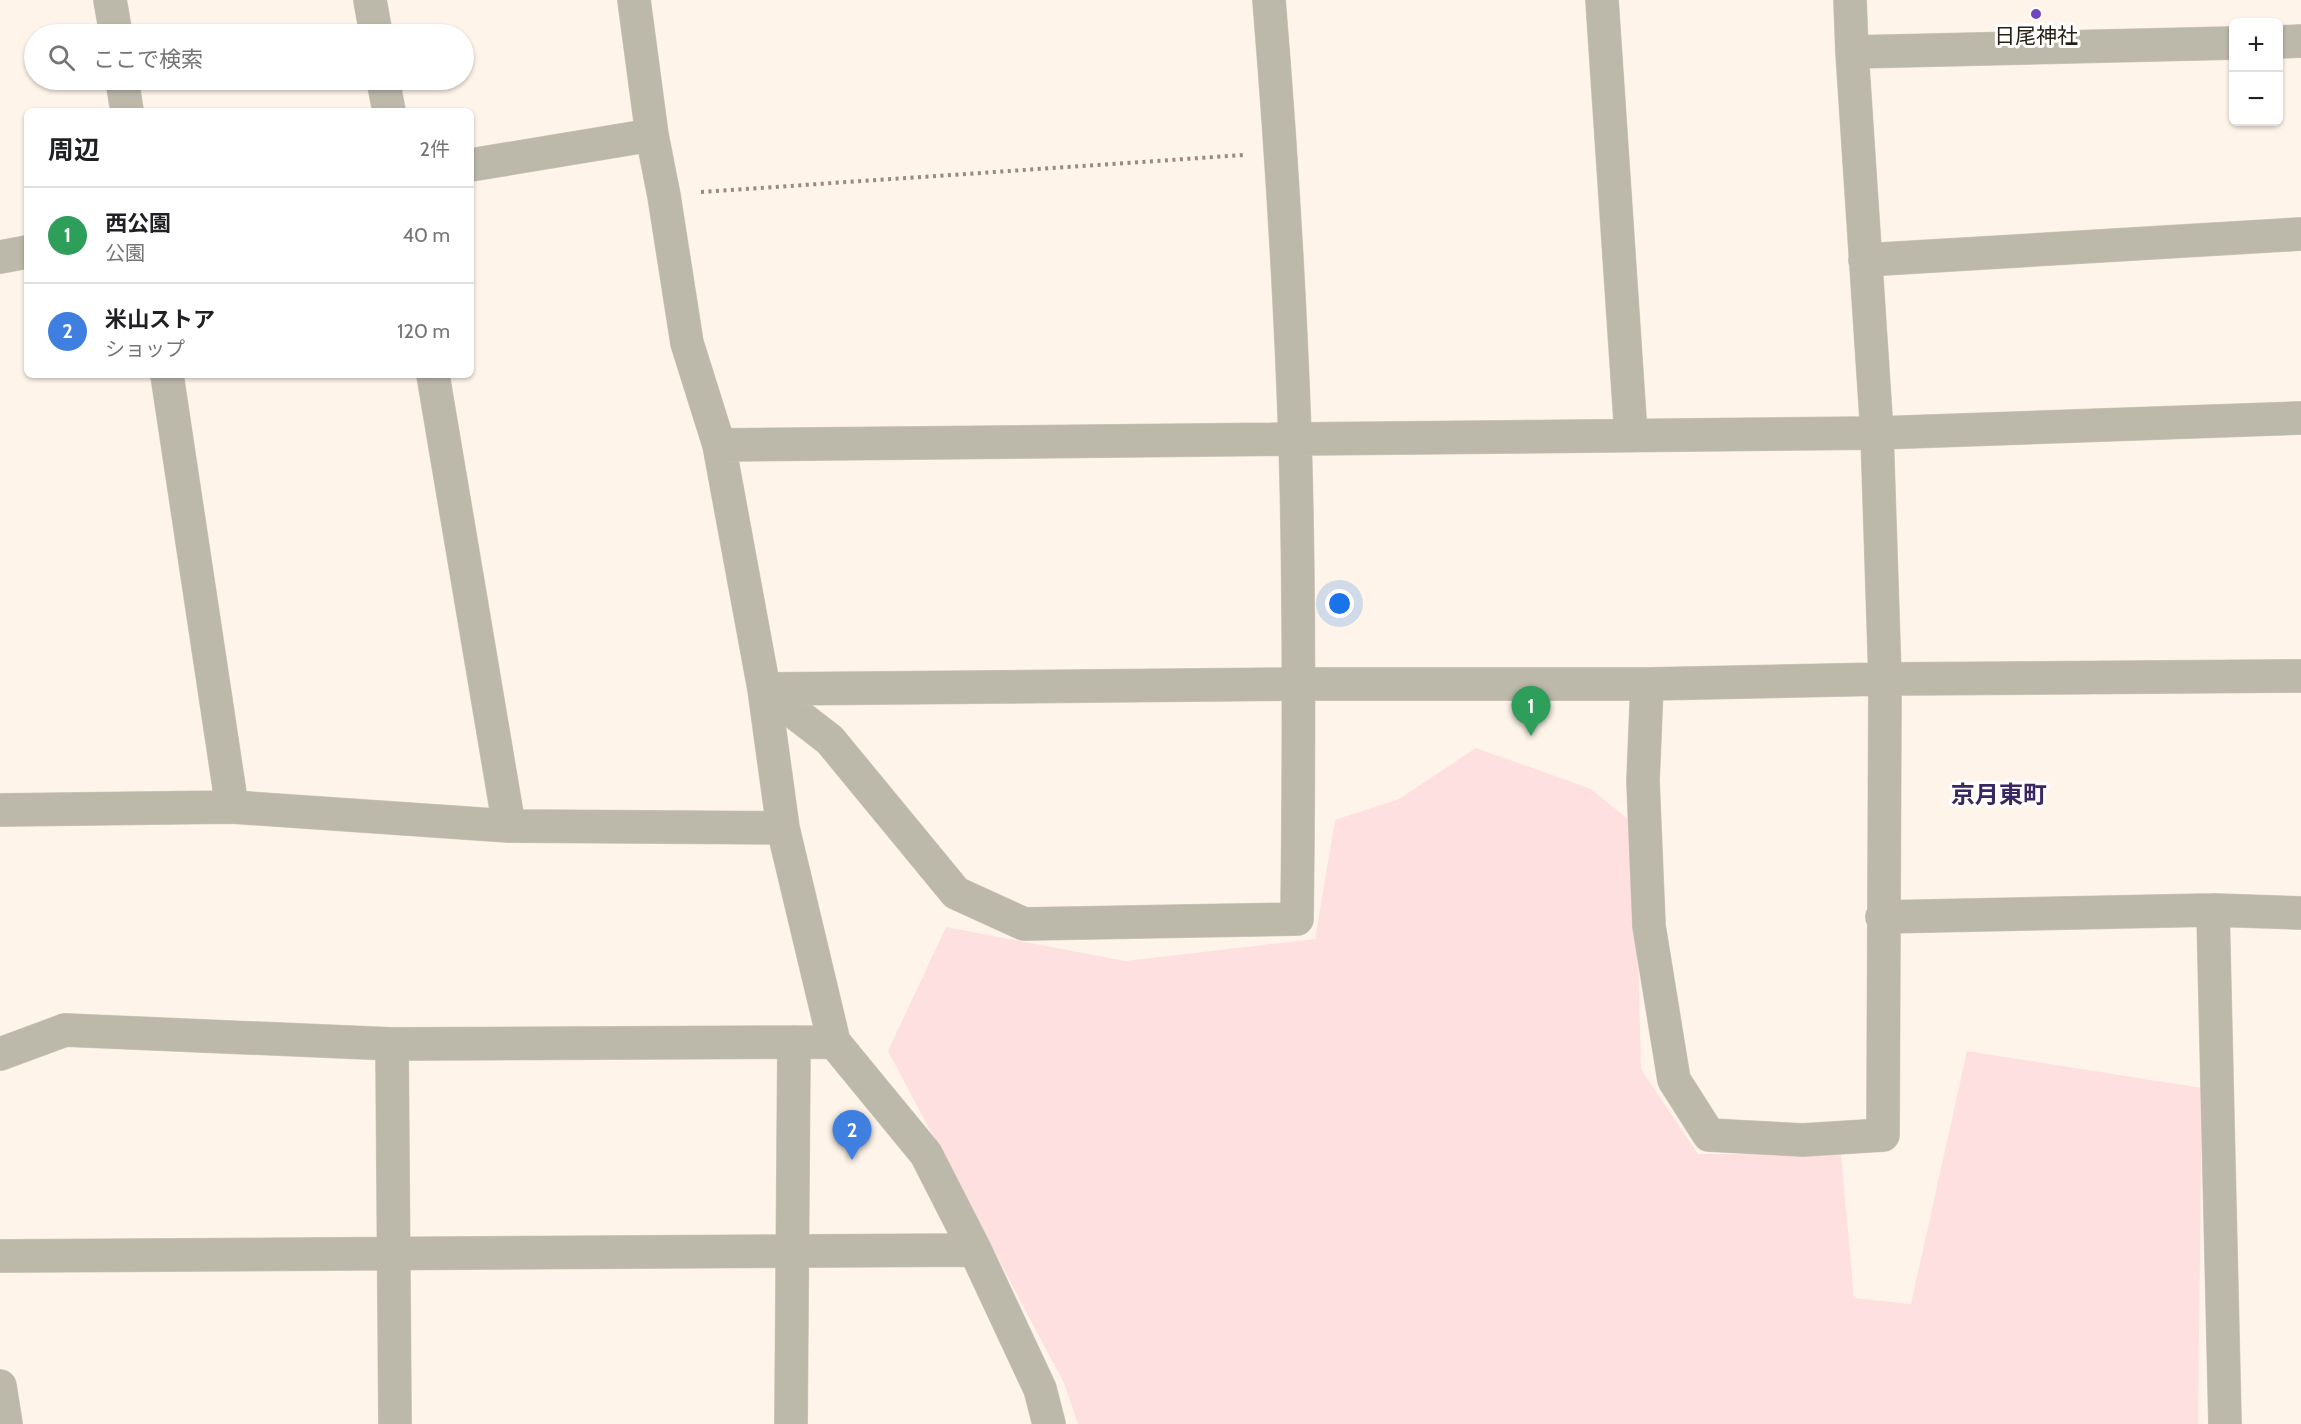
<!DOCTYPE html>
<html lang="ja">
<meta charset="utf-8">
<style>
body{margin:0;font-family:Cabin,"Noto Sans JP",sans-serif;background:#f6f6f6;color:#202124}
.controls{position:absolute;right:18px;top:18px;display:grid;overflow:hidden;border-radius:9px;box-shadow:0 2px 4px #0004}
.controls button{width:54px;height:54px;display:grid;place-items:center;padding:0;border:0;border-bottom:2px solid #e0e0e0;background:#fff;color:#202124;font:30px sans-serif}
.you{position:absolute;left:1340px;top:604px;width:21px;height:21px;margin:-15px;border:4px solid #fff;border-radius:50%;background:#1a73e8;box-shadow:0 0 0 9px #1a73e833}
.badge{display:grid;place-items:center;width:39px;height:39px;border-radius:50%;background:#111827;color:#fff;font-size:20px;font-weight:700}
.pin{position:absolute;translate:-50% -50px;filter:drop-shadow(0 2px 3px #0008)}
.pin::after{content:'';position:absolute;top:32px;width:21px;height:18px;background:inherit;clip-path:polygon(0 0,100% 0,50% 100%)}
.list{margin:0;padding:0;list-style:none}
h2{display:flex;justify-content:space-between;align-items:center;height:78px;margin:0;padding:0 24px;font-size:26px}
h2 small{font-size:20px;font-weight:400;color:#757577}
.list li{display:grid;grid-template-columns:39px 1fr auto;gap:18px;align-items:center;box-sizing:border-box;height:96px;padding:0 24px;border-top:2px solid #e0e0e0}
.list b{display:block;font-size:22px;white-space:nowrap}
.list p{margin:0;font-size:20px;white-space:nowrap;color:#757577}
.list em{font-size:20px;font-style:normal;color:#757577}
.icon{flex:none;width:33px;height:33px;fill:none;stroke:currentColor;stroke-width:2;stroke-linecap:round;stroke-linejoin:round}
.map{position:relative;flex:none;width:2301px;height:1424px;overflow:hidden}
.search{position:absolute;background:#fff;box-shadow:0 2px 4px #0004;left:24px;top:24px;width:450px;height:66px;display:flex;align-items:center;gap:15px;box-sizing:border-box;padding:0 21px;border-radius:33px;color:#757577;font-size:22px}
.panel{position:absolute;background:#fff;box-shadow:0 2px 4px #0004;left:24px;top:108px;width:450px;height:270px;border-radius:9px}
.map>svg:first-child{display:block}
</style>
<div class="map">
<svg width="2301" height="1424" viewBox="0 0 2301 1424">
<rect width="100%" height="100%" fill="#fef4e9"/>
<path fill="#ffe0e1" d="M1476 748 1591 789 1635 825 1641 1069 1698 1154H1841L1854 1298 1911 1304 1967 1051 2202 1088 2198 1424H1078L1064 1383 888 1051 946 927 1125 961 1315 939 1335 820 1399 799Z"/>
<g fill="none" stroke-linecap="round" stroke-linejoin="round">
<g stroke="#d7cdc3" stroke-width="34">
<path id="minor" d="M110 0 116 34
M370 0 376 34
M634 0 652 135 664 196 687 343 719 445 764 689 783 828 834 1042 926 1154 975 1250 1040 1389 1049 1424
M1602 0 1631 435
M2278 42 2301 41
M1852 52 2234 43
M122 80 127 111
M383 80 389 111
M471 165 652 135
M0 257 27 252
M1865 260 2301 234
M167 375 232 807
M433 375 509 826
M719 445 1877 433 2301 418
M1647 684 1643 781 1649 926 1674 1080 1709 1135 1803 1140 1883 1135 1885 679 1877 433 1852 52 1850 0
M764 689 830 740 956 893 1024 924 1297 919C1299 759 1300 599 1295 439 1290 292 1281 146 1269 0
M764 689 1299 684H1647L1885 679 2301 676
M0 810 232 807 509 826 783 828
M2213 910 2225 1424
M1882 917 2213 910 2301 913
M392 1044 395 1424
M0 1054 65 1030 392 1044 834 1042
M0 1256 975 1250
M0 1386 6 1424
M791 1424 794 1042"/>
</g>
<path stroke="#958b81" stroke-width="4" stroke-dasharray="3 4.5" stroke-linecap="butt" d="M701 192 1244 155"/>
<use href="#minor" stroke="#bcb9aa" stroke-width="33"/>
</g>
<circle fill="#6f47bf" stroke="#fff" stroke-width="2" cx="2036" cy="14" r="6"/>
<g text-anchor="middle" stroke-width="6" stroke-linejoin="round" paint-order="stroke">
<g font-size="21" fill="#271e14" stroke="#fff">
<text x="2036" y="43">日尾神社</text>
</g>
<g font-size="24" font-weight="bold" fill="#392761" stroke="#fff">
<text x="1999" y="803">京月東町</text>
</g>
</g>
</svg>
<div class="controls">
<button>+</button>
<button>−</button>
</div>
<div class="you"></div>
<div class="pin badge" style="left:1531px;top:736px;background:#2e9e5b">1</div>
<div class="pin badge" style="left:852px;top:1160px;background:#3f7fe0">2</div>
<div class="search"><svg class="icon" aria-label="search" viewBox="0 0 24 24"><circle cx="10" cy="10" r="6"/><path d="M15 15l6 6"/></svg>ここで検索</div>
<section class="panel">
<h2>周辺<small>2件</small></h2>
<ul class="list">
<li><span class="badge" style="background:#2e9e5b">1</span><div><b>西公園</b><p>公園</p></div><em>40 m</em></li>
<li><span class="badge" style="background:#3f7fe0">2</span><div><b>米山ストア</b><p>ショップ</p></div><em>120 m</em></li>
</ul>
</section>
</div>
